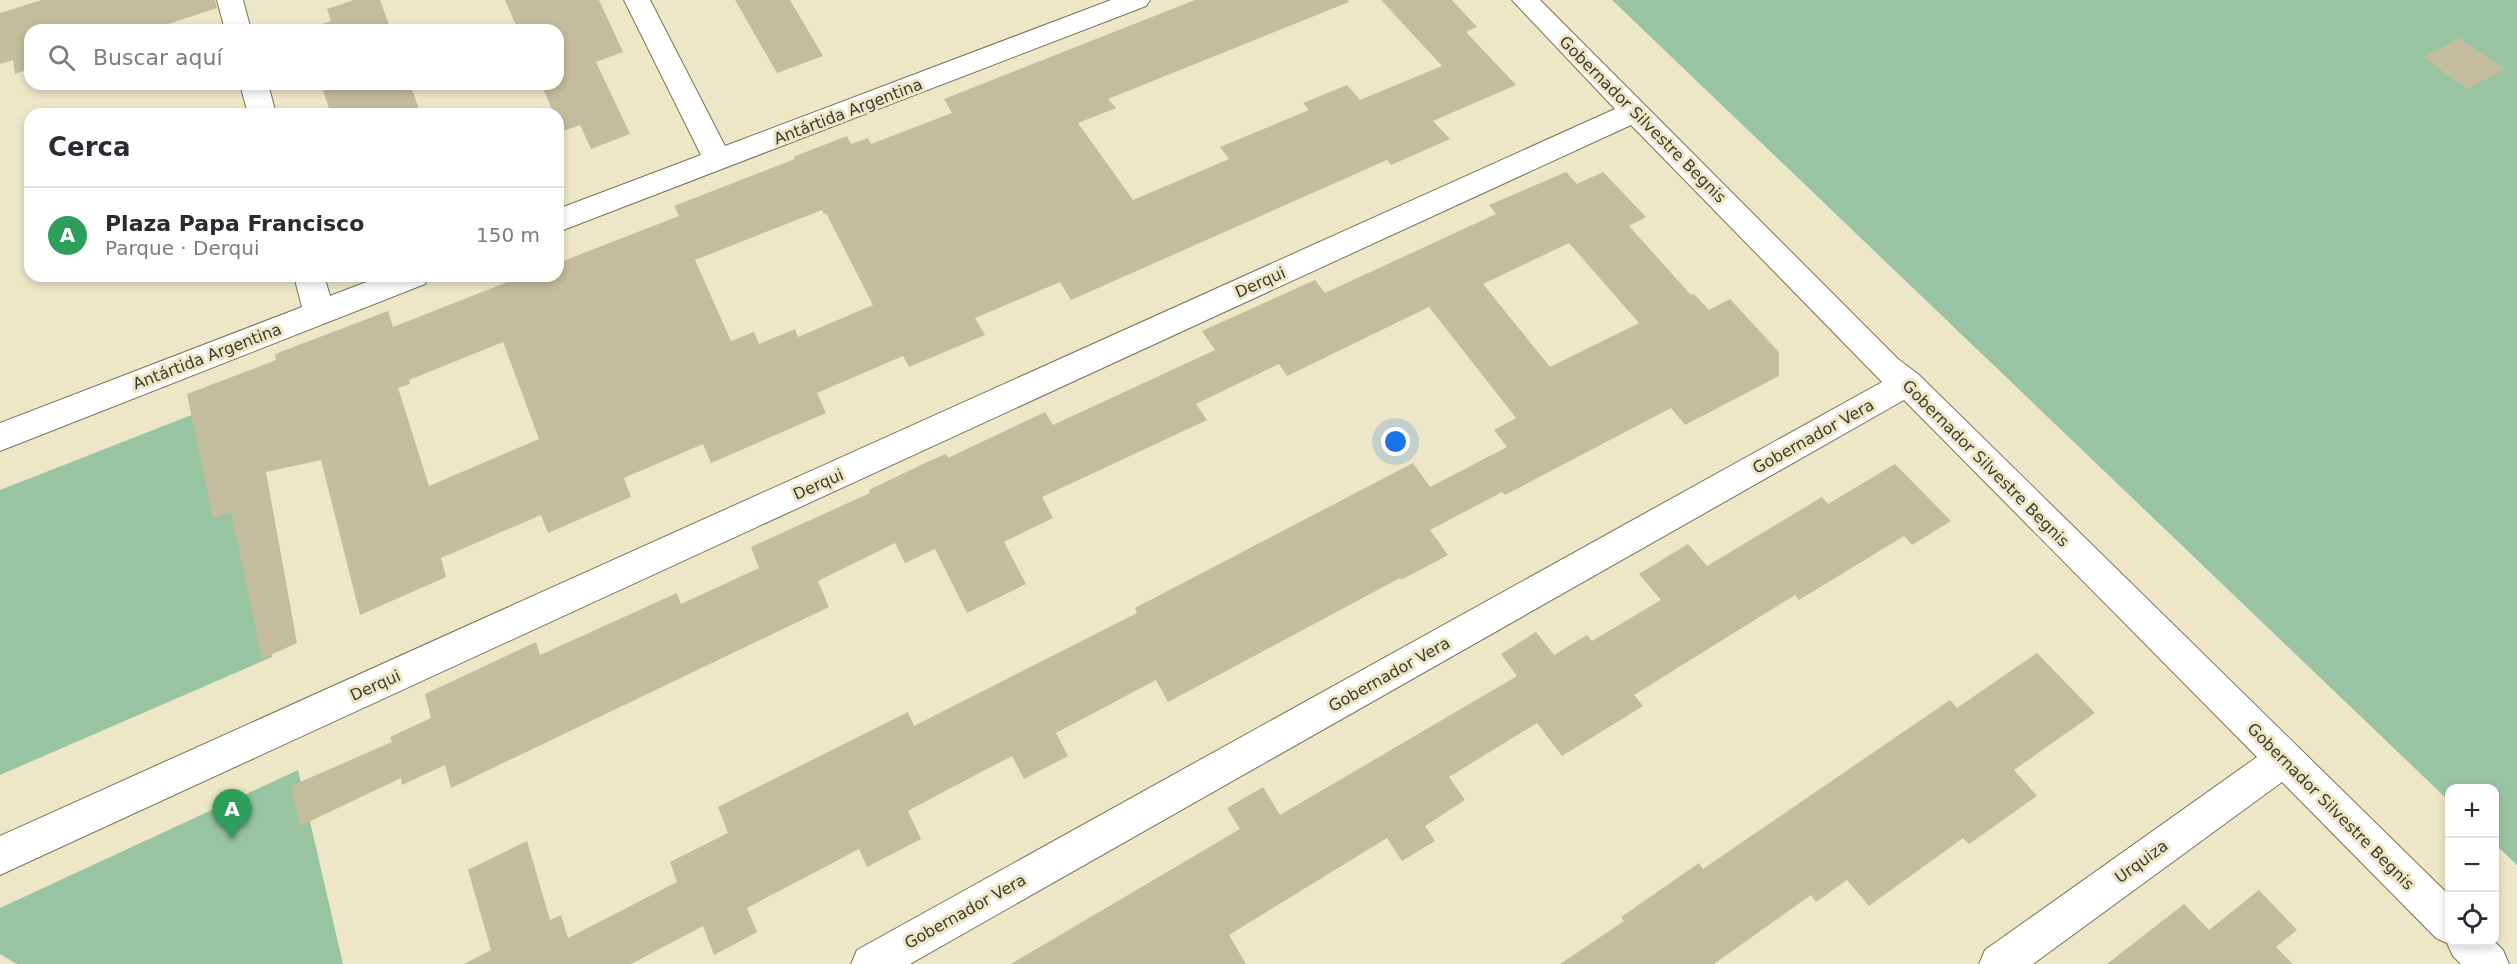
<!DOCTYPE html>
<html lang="es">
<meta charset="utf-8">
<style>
body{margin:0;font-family:"DejaVu Sans",sans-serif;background:#f2f2f3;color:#2b2b33}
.controls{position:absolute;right:18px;bottom:18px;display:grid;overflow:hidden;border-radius:12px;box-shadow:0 3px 9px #0003}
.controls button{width:54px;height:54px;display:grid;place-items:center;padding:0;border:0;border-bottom:2px solid #e1e1e2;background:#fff;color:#2b2b33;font:30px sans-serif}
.you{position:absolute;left:1396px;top:442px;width:21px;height:21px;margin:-15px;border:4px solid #fff;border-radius:50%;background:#1a73e8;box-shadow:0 0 0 9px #1a73e833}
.badge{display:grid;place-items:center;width:39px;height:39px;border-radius:50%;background:#259373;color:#fff;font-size:20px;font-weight:700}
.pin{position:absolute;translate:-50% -50px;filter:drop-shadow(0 2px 3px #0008)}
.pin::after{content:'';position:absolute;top:32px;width:21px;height:18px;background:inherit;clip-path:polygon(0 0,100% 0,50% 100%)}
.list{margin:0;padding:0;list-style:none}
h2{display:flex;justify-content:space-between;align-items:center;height:78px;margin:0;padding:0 24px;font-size:26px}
h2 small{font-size:20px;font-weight:400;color:#7c7c81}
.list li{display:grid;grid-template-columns:39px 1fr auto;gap:18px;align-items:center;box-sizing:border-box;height:96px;padding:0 24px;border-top:2px solid #e1e1e2}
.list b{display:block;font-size:22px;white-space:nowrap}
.list p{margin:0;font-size:20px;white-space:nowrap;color:#7c7c81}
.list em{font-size:20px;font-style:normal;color:#7c7c81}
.icon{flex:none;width:33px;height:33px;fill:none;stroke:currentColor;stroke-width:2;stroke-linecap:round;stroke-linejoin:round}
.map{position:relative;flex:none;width:2517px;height:964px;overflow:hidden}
.search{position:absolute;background:#fff;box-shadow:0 3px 9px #0003;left:24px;top:24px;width:540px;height:66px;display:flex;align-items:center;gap:15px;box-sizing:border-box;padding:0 21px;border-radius:18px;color:#7c7c81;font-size:22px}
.panel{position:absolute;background:#fff;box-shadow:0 3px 9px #0003;left:24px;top:108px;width:540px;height:174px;border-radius:18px}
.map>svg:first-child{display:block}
</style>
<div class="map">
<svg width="2517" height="964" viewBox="0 0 2517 964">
<rect width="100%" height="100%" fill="#eee7c7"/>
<path fill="#99c4a1" d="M1612 0H2517V865L2495 844 2494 788H2450L2449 801Z
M217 405 272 657 0 775V490Z
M298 770 343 964H17L0 954V908Z"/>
<path fill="#c3bc9d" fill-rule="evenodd" d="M42 0H215L217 8 150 30H30V69L15 74 13 60 0 64V13Z
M354 0H380L391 30H304L331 21 327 9Z
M505 0H599L623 52 596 62 630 134 591 149 580 125 561 132 558 114H554L541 84H558V30H518Z
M735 0H790L823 56 777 73Z
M1195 0H1348L1349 2 1108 99 1116 108 1078 123 1133 200 1229 159 1220 147 1309 110 1303 103 1347 85 1360 100 1442 66 1381 0H1452L1477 27 1466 32 1516 85 1433 121 1450 139 1391 165 1387 160 1071 300 1060 282 975 318 985 335 909 367 903 356 817 393 826 413 711 463 703 444 624 478 631 497 548 533 541 515 441 558 446 577 360 615 321 460 266 472 297 643 262 659 231 512 213 519 187 394 276 360 275 354 388 311 393 327 523 276H558V263L679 216 674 206 795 159 793 157 847 136 851 144 868 138 871 144 952 113 944 99ZM822 210 824 214 826 213 873 305 798 337 795 329 759 344 754 332 731 341 695 260ZM503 342 539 439 429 486 398 388 410 384 409 380Z
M2460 38 2505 69 2467 89 2423 57Z
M321 84H410L421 114H331Z
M1566 172 1577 184 1603 172 1646 217 1629 226 1691 295 1694 294 1709 310 1730 299 1779 352V376L1685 425 1671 408 1505 495 1502 492 1430 530 1448 555 1401 580 1400 578 1168 702 1156 680 1056 733 1068 756 1024 779 1012 756 945 791 908 811 921 839 867 867 859 849 747 908 757 932 714 955 703 926 631 964H464L491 950 468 870 527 841 550 920 561 915 568 938 677 882 670 862 728 833 718 807 908 712 914 726 1137 613 1135 608 1413 463 1430 487 1507 447 1494 430 1516 418 1429 307 1287 376 1279 364 1196 404 1207 420 1042 497 1053 518 1004 542 1026 584 967 613 935 549 905 563 895 543 818 581 829 607 451 788 445 765 402 785 401 778 300 826 291 786 392 742 390 737 431 718 425 694 536 642 540 655 677 593 681 604 759 568 751 547 870 493 869 490 927 462 946 454 948 458 1045 412 1053 425 1215 350 1202 331 1315 280 1325 293 1496 214 1489 205ZM1569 243 1639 323 1550 367 1483 284Z
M1895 464 1951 521 1912 545 1904 536 1799 600 1795 595 1634 695 1643 706 1562 756 1537 723 1449 777 1465 800 1425 826 1435 841 1402 861 1387 838 1229 935 1246 964H1011L1240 829 1227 808 1263 787 1280 815 1517 676 1501 654 1536 632 1554 655 1587 635 1592 641 1661 600 1639 574 1688 544 1707 566 1822 497 1828 504Z
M2037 653 2095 713 2014 770 2037 796 1969 844 1963 838 1869 906 1847 880 1816 902 1811 895 1714 964H1560L1624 921 1621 917 1699 863 1703 869 1950 700 1957 708Z
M2259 890 2297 930 2276 947 2293 964H2107L2184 904 2209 930Z"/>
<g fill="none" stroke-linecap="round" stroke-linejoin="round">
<g stroke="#7a7357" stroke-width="2">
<path id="minor" d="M217 0H243L251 30H225Z
M624 0H650L725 146 1111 0H1150L1146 6 558 232V209L701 155Z
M1512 0H1540L1898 359 1918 374 2450 896V942L2494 941 2503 950 2509 964H2461L2453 956 2447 943 2436 938 2282 782 2033 964H1979L1985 950 2257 757 1904 400 910 964H851L857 950 1882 382 1631 125 0 875V836L1615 109Z
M240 84H268L276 114H248Z
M294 276H324L330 296 382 276H429L425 284 0 451V423L302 307Z"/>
</g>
<use href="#minor" fill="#fff" fill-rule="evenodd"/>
</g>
<g text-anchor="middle" stroke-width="6" stroke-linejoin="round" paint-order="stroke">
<g font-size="16" fill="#3f3c2f" stroke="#eee7c7">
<text transform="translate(848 111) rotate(-21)" y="6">Antártida Argentina</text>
<text transform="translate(1643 119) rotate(45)" y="6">Gobernador Silvestre Begnis</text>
<text transform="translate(1260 282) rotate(-24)" y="6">Derqui</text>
<text transform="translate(207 356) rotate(-21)" y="6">Antártida Argentina</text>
<text transform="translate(1813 436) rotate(-29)" y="6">Gobernador Vera</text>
<text transform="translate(1986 463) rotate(45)" y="6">Gobernador Silvestre Begnis</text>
<text transform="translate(818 484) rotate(-24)" y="6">Derqui</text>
<text transform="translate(1389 674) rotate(-29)" y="6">Gobernador Vera</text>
<text transform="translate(375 685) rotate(-24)" y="6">Derqui</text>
<text transform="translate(2331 806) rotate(45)" y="6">Gobernador Silvestre Begnis</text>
<text transform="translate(2141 861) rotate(-36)" y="6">Urquiza</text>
<text transform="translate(965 911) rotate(-29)" y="6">Gobernador Vera</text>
</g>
</g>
</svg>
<div class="controls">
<button>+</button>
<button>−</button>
<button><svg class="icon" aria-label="locate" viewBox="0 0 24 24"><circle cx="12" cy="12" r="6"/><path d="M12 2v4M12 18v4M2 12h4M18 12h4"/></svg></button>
</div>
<div class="you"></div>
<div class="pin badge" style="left:232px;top:839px;background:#2e9e5b">A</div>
<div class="search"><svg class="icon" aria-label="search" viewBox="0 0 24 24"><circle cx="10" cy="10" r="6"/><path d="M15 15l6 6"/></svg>Buscar aquí</div>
<section class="panel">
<h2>Cerca<small></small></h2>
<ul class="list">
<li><span class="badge" style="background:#2e9e5b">A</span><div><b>Plaza Papa Francisco</b><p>Parque · Derqui</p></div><em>150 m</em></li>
</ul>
</section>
</div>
